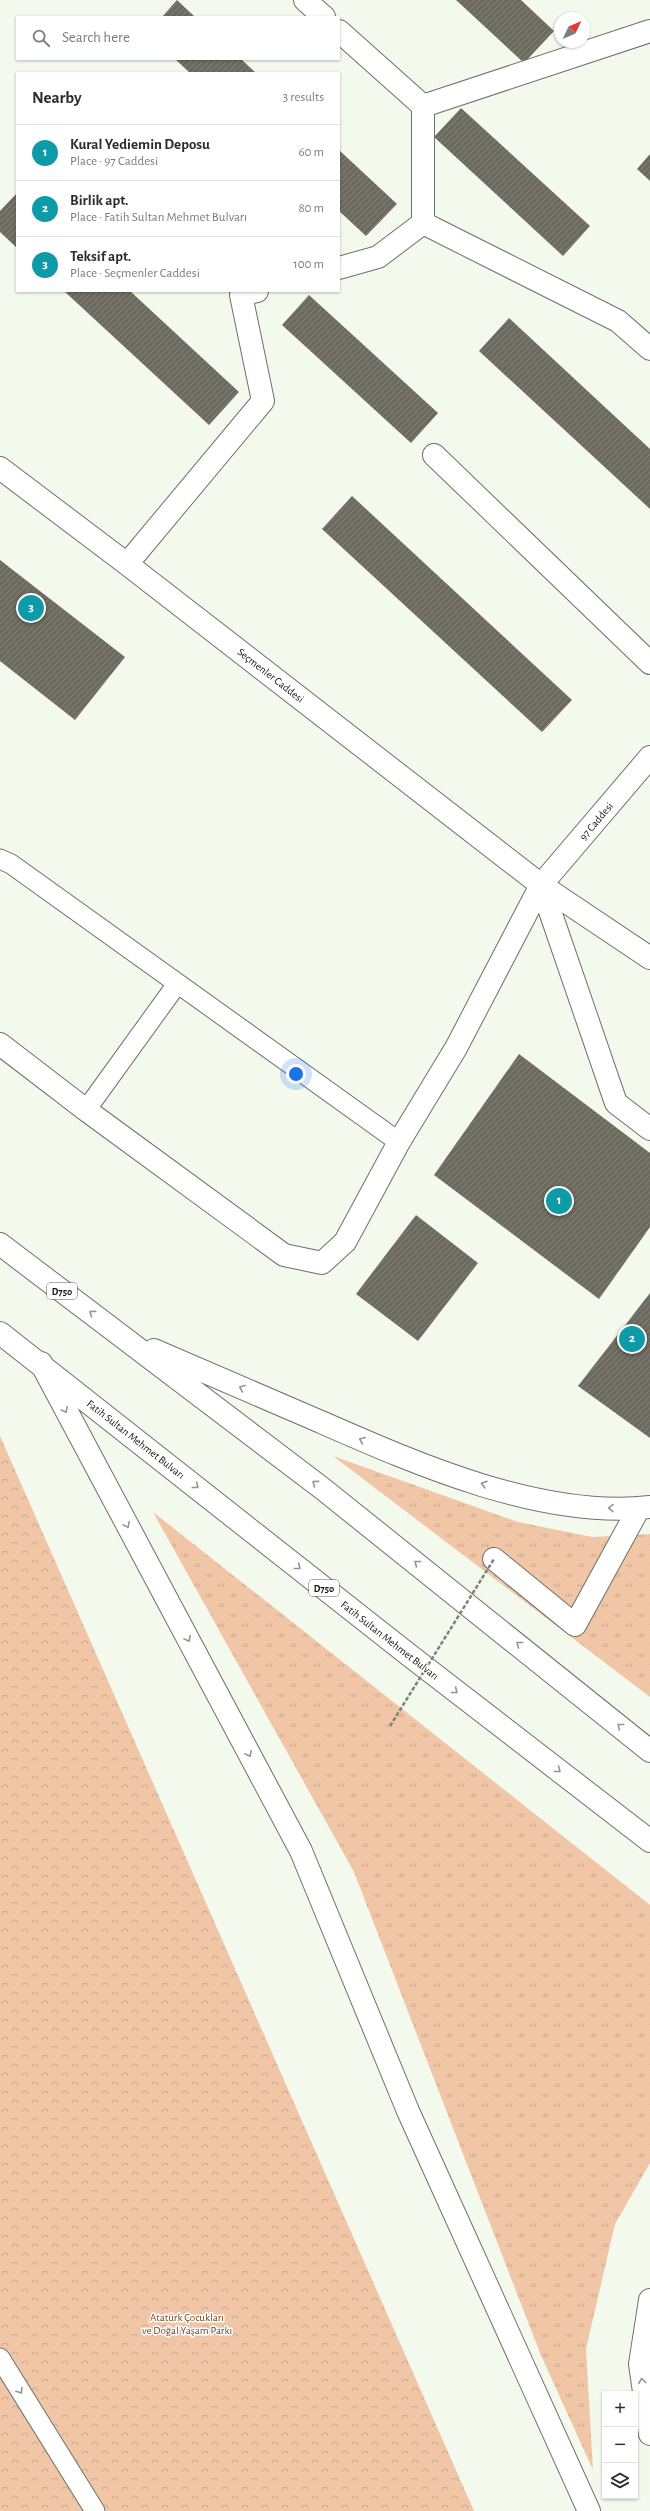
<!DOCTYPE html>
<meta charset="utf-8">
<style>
body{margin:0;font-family:"Alegreya Sans",sans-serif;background:#f7f7f7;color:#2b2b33}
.controls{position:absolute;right:12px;bottom:12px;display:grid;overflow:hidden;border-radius:0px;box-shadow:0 1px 3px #0004}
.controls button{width:36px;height:36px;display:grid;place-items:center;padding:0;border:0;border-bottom:1px solid #e1e1e2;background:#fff;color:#2b2b33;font:20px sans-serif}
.compass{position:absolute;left:554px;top:12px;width:36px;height:36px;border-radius:50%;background:#fff;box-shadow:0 1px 3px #0004;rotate:46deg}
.you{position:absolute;left:296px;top:1074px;width:14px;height:14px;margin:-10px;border:3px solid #fff;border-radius:50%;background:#1a73e8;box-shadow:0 0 0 6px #1a73e833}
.badge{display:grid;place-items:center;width:26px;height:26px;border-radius:50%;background:#a04dbc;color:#fff;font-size:13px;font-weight:700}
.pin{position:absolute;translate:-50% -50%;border:2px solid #fff;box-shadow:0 1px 4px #0006}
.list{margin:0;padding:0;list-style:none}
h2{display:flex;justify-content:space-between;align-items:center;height:52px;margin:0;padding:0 16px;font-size:17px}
h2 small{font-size:13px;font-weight:400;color:#7c7c81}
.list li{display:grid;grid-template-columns:26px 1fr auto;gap:12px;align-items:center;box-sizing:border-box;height:56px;padding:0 16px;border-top:1px solid #e1e1e2}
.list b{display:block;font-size:15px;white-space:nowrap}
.list p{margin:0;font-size:13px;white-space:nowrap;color:#7c7c81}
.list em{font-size:13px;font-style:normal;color:#7c7c81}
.icon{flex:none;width:22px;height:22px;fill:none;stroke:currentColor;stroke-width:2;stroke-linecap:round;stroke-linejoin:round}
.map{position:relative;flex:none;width:650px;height:2511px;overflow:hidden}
.search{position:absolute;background:#fff;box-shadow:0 1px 3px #0004;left:16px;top:16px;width:324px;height:44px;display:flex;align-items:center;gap:10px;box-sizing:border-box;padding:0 14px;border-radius:0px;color:#7c7c81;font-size:15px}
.panel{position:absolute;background:#fff;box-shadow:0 1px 3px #0004;left:16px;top:72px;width:324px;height:220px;border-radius:0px}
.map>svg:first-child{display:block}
</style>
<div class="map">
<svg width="650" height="2511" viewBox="0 0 650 2511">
<defs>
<pattern id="grass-tufts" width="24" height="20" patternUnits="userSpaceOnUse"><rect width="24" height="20" fill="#f0c6a6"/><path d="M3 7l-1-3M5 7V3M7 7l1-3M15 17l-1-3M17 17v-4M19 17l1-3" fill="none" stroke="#cda98e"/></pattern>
<pattern id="park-crowns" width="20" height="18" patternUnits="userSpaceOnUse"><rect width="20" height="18" fill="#f0c6a6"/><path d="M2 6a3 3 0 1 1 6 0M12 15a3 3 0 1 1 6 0" fill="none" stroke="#cda98e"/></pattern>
<pattern id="building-hatch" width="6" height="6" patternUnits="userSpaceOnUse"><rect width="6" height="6" fill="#6d6a60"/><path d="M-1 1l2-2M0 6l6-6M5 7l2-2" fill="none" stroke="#84817a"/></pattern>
</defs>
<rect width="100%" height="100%" fill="#f4f9ee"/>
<path fill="url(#grass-tufts)" d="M333 1456 518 1522 592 1537 650 1534V1697Z
M153 1512 650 1905V2163L615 2224 586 2349 593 2470 540 2353 354 1872Z"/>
<path fill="url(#park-crowns)" d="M0 1436 474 2511H0Z"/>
<path fill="url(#building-hatch)" d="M177 0 195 17H162Z
M456 0H521L554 31 524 63Z
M175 59H241L256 73H190Z
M461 108 590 226 563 256 434 137Z
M339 150 397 204 366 236 339 211Z
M650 154V181L637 169Z
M17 193V248L0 232V211Z
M64 291H130L239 392 209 425Z
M309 295 438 413 411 443 282 325Z
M509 318 650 449V509L479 351Z
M352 496 572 700 542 732 322 529Z
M0 560 125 657 75 720 0 661Z
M519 1054 650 1153V1227L599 1299 434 1175Z
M416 1215 478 1263 418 1341 356 1294Z
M650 1293V1438L578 1386Z"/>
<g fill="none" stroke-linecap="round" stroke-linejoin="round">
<g stroke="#6d7268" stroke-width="21">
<path id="lane" d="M0 859 11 864 399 1142
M86 1110 177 984
M0 2358 95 2511"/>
</g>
<g stroke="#6d7268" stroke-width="24">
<path id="street" d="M305 0 324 17
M339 31 423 106
M423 223 618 321 650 349
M339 268 378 257 423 223V106L650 31
M434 455 650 663
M0 468 127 564 541 885 650 958
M127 564 263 401 241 295 257 291
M541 885 616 1103 650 1129
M0 1044 86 1110 284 1255 322 1263 345 1242 399 1142 456 1048 541 885 650 757
M494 1559 575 1625 639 1508"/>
</g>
<g stroke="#6d7268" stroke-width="24">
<path id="highway" d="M0 1244 323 1489 650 1751
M0 1333 409 1655 650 1841
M154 1350C210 1374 266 1398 321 1422 419 1465 542 1519 650 1507
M41 1363 301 1851 408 2111 589 2511
M650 2300 640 2364 650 2434"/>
</g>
<use href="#lane" stroke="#fff" stroke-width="19"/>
<use href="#street" stroke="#fff" stroke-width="22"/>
<use href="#highway" stroke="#fff" stroke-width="22"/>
<path stroke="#7e827a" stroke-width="2.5" stroke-dasharray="4 2" stroke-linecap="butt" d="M390 1726 494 1559"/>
</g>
<defs><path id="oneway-chevron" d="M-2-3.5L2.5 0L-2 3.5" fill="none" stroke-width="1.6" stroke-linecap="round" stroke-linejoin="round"/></defs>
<g stroke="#949593">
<use href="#oneway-chevron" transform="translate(92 1313) rotate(-143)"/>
<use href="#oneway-chevron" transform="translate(242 1388) rotate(-157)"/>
<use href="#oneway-chevron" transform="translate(65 1410) rotate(62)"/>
<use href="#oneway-chevron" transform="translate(362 1440) rotate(-157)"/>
<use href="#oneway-chevron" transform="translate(315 1483) rotate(-143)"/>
<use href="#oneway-chevron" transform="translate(484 1484) rotate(-163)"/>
<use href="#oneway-chevron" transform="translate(196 1486) rotate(38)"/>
<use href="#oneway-chevron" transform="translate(611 1508) rotate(-178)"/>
<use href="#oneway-chevron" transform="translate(127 1525) rotate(62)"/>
<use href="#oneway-chevron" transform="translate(417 1563) rotate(-142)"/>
<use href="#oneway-chevron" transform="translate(298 1567) rotate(38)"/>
<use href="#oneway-chevron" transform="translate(188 1639) rotate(62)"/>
<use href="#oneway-chevron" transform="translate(519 1644) rotate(-142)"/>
<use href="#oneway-chevron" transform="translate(455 1691) rotate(38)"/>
<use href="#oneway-chevron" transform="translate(620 1726) rotate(-141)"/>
<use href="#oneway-chevron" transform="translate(249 1754) rotate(62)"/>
<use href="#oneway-chevron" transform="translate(558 1770) rotate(38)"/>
<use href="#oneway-chevron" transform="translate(642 2381) rotate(-97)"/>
<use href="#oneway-chevron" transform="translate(20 2391) rotate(58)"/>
</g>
<g text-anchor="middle" stroke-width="3" stroke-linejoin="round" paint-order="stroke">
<g fill="#fff" stroke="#595a58" stroke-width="1">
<rect x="47" y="1283" width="30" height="16" rx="3"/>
<rect x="309" y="1580" width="30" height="16" rx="3"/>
</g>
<g font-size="10" font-weight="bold" fill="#121410">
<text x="62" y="1295">D750</text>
<text x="324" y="1592">D750</text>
</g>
<g font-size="11" fill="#121410" stroke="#fff">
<text transform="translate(271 675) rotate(38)" y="4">Seçmenler Caddesi</text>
<text transform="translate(596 821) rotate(-50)" y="4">97 Caddesi</text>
<text transform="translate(136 1439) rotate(38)" y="4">Fatih Sultan Mehmet Bulvarı</text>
<text transform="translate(390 1640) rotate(38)" y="4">Fatih Sultan Mehmet Bulvarı</text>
</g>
<g font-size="11" fill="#72441b" stroke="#fff">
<text x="187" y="2321">Atatürk Çocukları<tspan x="187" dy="13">ve Doğal Yaşam Parkı</tspan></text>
</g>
</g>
</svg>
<div class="controls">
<button>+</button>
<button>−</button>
<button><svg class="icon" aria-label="layers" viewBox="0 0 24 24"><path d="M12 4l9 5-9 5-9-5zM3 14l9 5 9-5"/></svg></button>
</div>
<svg class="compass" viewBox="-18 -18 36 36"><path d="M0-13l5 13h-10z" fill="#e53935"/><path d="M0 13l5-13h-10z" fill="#7c7c81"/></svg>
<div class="you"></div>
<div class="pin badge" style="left:559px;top:1201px;background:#0f9aa8">1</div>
<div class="pin badge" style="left:632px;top:1339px;background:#0f9aa8">2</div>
<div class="pin badge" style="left:31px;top:608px;background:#0f9aa8">3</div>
<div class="search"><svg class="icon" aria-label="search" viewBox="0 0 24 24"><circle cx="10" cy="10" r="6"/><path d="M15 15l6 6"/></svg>Search here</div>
<section class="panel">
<h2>Nearby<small>3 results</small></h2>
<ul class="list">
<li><span class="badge" style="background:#0f9aa8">1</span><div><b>Kural Yediemin Deposu</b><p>Place · 97 Caddesi</p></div><em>60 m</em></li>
<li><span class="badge" style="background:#0f9aa8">2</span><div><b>Birlik apt.</b><p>Place · Fatih Sultan Mehmet Bulvarı</p></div><em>80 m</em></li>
<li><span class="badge" style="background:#0f9aa8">3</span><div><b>Teksif apt.</b><p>Place · Seçmenler Caddesi</p></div><em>100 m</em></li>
</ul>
</section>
</div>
